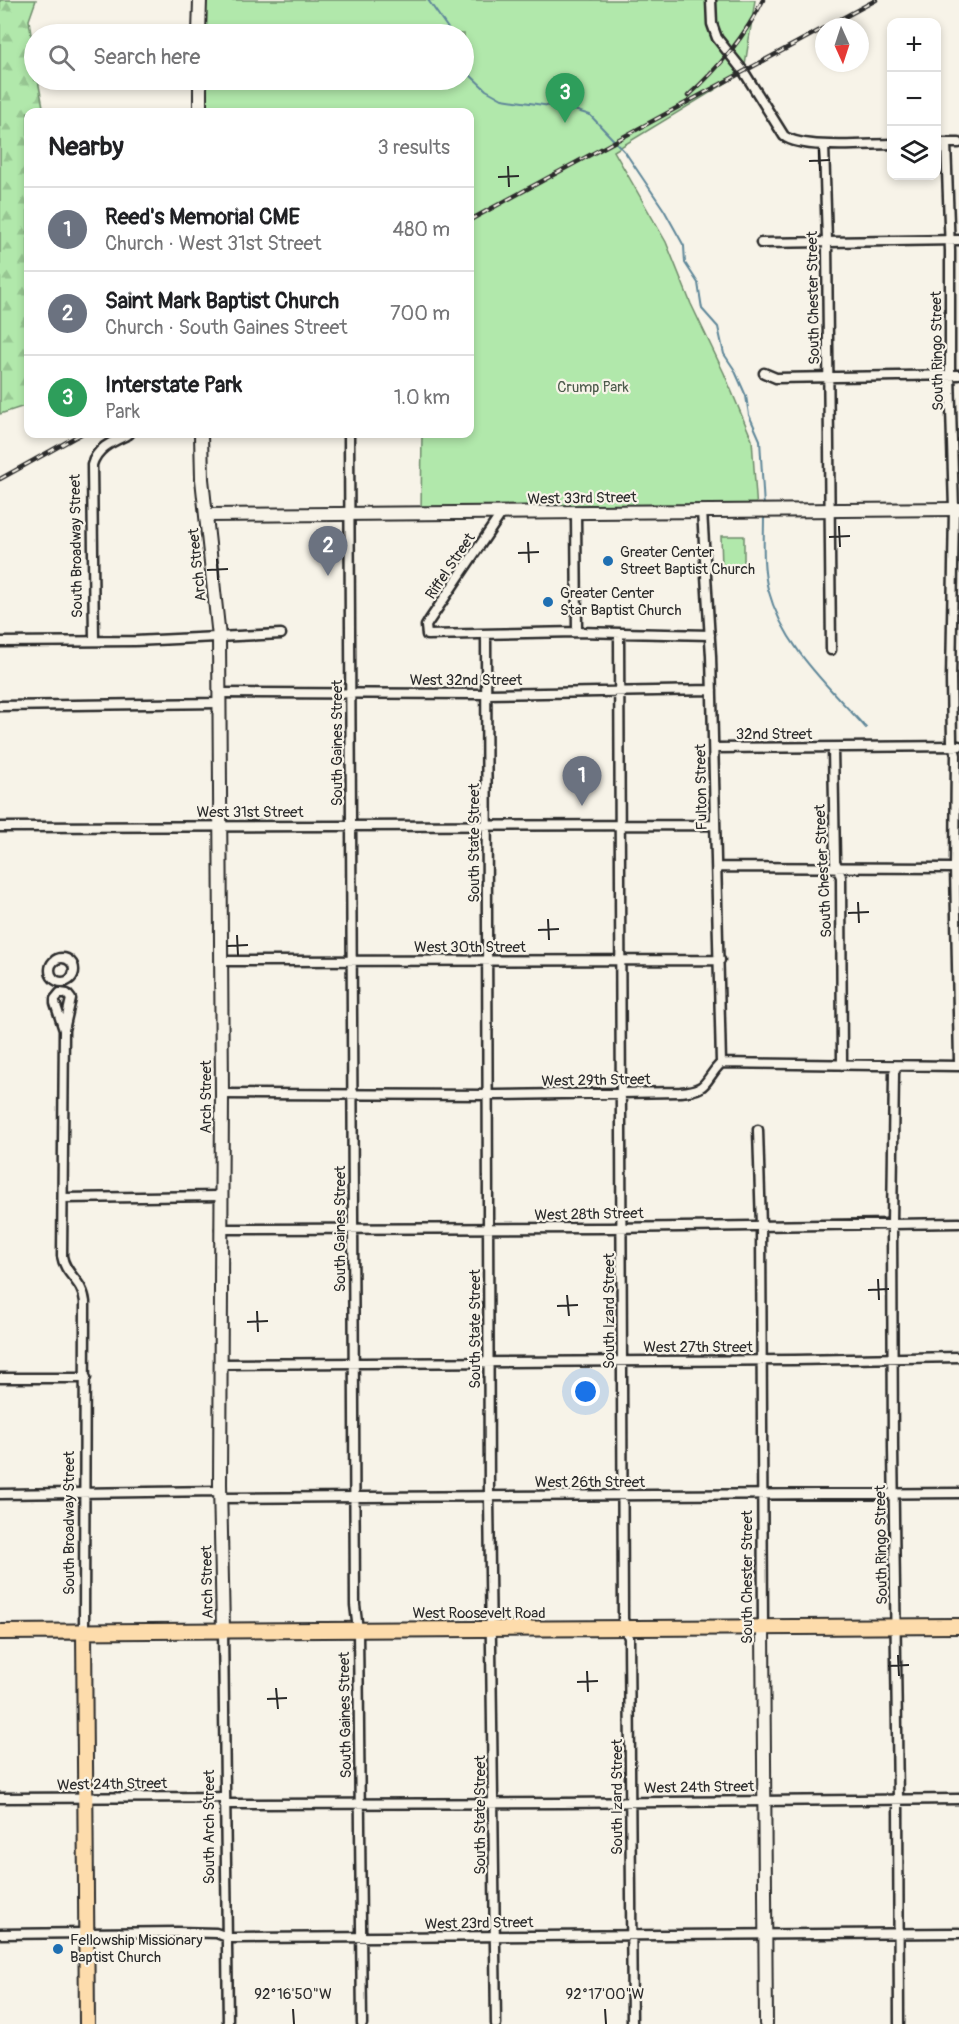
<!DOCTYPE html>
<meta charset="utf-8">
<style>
body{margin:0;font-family:Pangolin,sans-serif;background:#f2f2f2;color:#202124}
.controls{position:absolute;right:18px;top:18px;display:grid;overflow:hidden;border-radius:12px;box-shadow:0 3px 9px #0003}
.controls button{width:54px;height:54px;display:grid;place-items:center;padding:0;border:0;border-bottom:2px solid #e0e0e0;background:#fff;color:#202124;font:30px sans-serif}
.compass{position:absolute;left:815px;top:18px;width:54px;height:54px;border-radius:50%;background:#fff;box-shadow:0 3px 9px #0003;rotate:177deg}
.you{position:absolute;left:586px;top:1392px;width:21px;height:21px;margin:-15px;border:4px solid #fff;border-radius:50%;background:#1a73e8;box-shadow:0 0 0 9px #1a73e833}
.badge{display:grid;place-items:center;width:39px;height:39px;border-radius:50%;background:#1f6fb2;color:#fff;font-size:20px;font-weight:700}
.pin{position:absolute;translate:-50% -50px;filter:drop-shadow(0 2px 3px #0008)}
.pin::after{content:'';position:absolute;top:32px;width:21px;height:18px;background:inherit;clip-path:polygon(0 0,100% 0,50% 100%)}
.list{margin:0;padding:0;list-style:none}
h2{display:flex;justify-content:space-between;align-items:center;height:78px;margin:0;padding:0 24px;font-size:26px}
h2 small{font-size:20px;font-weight:400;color:#757577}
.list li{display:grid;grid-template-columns:39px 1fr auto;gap:18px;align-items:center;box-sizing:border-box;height:84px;padding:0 24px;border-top:2px solid #e0e0e0}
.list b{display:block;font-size:22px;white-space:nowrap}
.list p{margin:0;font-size:20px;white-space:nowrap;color:#757577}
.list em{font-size:20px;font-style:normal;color:#757577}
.icon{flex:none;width:33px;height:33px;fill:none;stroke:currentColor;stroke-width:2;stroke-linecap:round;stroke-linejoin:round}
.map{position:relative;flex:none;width:959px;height:2024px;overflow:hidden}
.search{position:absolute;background:#fff;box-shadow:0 3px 9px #0003;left:24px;top:24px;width:450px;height:66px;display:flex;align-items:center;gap:15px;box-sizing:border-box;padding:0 21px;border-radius:33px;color:#757577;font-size:22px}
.panel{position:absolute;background:#fff;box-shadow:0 3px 9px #0003;left:24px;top:108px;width:450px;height:330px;border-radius:12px}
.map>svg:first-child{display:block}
</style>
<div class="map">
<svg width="959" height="2024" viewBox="0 0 959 2024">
<defs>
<pattern id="forest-firs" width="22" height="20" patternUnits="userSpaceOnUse" patternTransform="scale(1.5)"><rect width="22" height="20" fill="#b1e8ab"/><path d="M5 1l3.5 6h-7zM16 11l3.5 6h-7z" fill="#98c793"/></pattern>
</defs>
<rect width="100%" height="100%" fill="#f7f3e8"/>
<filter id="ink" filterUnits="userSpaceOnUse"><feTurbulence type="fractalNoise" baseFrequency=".0167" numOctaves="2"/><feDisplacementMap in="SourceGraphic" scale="12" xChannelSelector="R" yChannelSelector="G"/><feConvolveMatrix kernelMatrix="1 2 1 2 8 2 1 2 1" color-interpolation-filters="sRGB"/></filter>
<g filter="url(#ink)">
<path fill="url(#forest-firs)" stroke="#6e8a6b" stroke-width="1.5" d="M0 0H36L29 20 34 56V80H38L44 112H28V405L0 414Z"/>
<path fill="#b1e8ab" stroke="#6e8a6b" stroke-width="1.5" d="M202 0H755L744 72 614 151 666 242 691 304 724 373 752 440 757 511 421 512 422 434H470V112H200V80H464V34H199Z
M721 536H744V568H722Z"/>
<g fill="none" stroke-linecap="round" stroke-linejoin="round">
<path stroke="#5f8799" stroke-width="2" d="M428 0 452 34
M464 61 468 73 486 90 502 99 571 109 590 115 625 152 664 210 684 246 685 263 698 283 702 309 718 327 724 354 734 369 746 396 749 415 760 440 764 507
M764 515C764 539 762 566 768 589 783 646 828 686 866 728"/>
<g stroke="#2b2b2b" stroke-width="13">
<path id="street" d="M711 0 712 24 717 38 744 72 784 136C803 150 867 144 892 144
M936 143H959
M946 143 950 251V375L954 509 951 679 952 741 956 755 955 868 959 1061
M824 145 827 241 831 650
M761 243 959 240
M764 373 776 378 959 375
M349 434 355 1605 358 1630 362 2024
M702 511 711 656 721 1063
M576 513 577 632
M501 514 429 621 426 626 427 635 577 632 710 635
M486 634 489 1497 496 2024
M619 634 623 1619 629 1638 632 2024
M94 641 92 465C97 447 114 441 129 434
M0 642 135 641 281 634
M220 693 487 694 712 690
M0 706 220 703
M714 748 959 746
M833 748 835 861 841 877 842 1065
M0 827 715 825
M717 867 955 868
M50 970a12 12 0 1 1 24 0a12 12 0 1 1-24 0Z
M220 961 720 960
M60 993 67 994 71 999 64 1030 55 1003V999Z
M64 1030 62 1256C65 1275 83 1281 85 1302L84 1631
M896 1066 894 1073 892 1224 893 1448 898 1799 899 2024
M222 1094 496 1095 680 1092C710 1090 703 1081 721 1063L959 1066
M758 1130 761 1226 763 1628
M63 1198 220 1196
M220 1229 609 1228 959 1223
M221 1364 795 1360 959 1357
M0 1378H86
M0 1494 220 1491
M220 1498 959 1493
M223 1630 228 2024
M0 1798 224 1797
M224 1804 561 1803 959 1799
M0 1934 177 1932 216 1933 230 1938H235L959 1933"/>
</g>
<g stroke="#2b2b2b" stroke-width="16">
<path id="secondary" d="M199 34 200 0
M200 80V112
M201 434 202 479 219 637 222 1094 220 1484 223 1630
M206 515 959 509
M763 1628 766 2024"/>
</g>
<g stroke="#2b2b2b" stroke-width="18">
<path id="primary" d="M84 1631 87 2024
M0 1632 959 1626"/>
</g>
<use href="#street" stroke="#f7f3e8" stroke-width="8"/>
<use href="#secondary" stroke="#f7f3e8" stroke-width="12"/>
<use href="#primary" stroke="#fddcac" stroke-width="14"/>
<g stroke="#2b2b2b" stroke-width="4.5">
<path id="rail" d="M826 27 876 0
M688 96C719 68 744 38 763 0
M470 220 824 28
M0 479 81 434"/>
</g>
<use href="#rail" stroke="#f7f3e8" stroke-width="2" stroke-dasharray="7" stroke-linecap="butt"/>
</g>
</g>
<path fill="none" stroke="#2b2b2b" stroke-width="2" d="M819 150 820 171M809 161 830 160M508 166 509 187M498 177 519 176M839 526 840 547M829 537 850 536M528 542 529 563M518 553 539 552M217 559 218 580M207 570 228 569M858 902 859 923M848 913 869 912M548 919 549 940M538 930 559 929M237 935 238 956M227 946 248 945M878 1279 879 1300M868 1290 889 1289M567 1295 569 1316M557 1306 578 1305M257 1311 258 1332M247 1322 268 1321M898 1655 899 1676M888 1666 909 1665M587 1671 588 1692M577 1682 598 1681M276 1688 278 1709M267 1699 287 1698M293 2009 294 2024M605 2009 606 2024"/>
<g fill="#1f6fb2" stroke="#f7f3e8" stroke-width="2">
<circle cx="608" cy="561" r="6"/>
<circle cx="548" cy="602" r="6"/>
<circle cx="58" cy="1949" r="6"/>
</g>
<g text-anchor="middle" stroke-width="4.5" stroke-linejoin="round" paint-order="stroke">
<g font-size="15" fill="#2b2b2b" stroke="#f7f3e8">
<text transform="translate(813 298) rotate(-91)" y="5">South Chester Street</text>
<text transform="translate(937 351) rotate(-91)" y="5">South Ringo Street</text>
<text transform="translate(582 498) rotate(-1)" y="5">West 33rd Street</text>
<text transform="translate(76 546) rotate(-91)" y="5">South Broadway Street</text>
<text transform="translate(197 565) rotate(-96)" y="5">Arch Street</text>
<text transform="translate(450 566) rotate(-56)" y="5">Riffel Street</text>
<text x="466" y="685">West 32nd Street</text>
<text x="774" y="739">32nd Street</text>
<text transform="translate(337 743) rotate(-90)" y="5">South Gaines Street</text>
<text transform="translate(701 787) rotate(-91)" y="5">Fulton Street</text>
<text x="250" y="817">West 31st Street</text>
<text transform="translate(474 843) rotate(-90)" y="5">South State Street</text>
<text transform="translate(823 871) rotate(-93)" y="5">South Chester Street</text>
<text x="470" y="952">West 30th Street</text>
<text transform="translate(596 1080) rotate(-1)" y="5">West 29th Street</text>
<text transform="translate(206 1097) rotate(-90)" y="5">Arch Street</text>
<text transform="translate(589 1214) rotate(-1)" y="5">West 28th Street</text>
<text transform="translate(340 1229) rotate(-90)" y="5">South Gaines Street</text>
<text transform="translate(609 1311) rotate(-90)" y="5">South Izard Street</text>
<text transform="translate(475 1329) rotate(-90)" y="5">South State Street</text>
<text x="698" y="1352">West 27th Street</text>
<text x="590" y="1487">West 26th Street</text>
<text transform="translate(69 1523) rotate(-90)" y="5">South Broadway Street</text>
<text transform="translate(881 1545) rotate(-91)" y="5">South Ringo Street</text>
<text transform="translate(747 1577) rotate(-90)" y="5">South Chester Street</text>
<text transform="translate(207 1582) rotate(-91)" y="5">Arch Street</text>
<text x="479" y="1618">West Roosevelt Road</text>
<text transform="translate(345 1715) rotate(-91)" y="5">South Gaines Street</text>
<text transform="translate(112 1784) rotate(-1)" y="5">West 24th Street</text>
<text transform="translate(699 1787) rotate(-1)" y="5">West 24th Street</text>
<text transform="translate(617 1797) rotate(-90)" y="5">South Izard Street</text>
<text transform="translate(480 1815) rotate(-90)" y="5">South State Street</text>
<text transform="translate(209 1827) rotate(-90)" y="5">South Arch Street</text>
<text transform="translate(479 1923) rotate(-1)" y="5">West 23rd Street</text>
</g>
<g font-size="15" fill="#4c5a4b" stroke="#f7f3e8">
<text x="593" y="392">Crump Park</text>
</g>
<g font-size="15" fill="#2b2b2b" stroke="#f7f3e8" text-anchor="start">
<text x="620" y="557">Greater Center<tspan x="620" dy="17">Street Baptist Church</tspan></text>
<text x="560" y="598">Greater Center<tspan x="560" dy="17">Star Baptist Church</tspan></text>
<text x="70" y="1945">Fellowship Missionary<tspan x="70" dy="17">Baptist Church</tspan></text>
</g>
</g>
<g font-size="15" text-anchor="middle" fill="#2b2b2b" stroke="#f7f3e8" stroke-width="4.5" stroke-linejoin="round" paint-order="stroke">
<text x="293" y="1999">92°16'50"W</text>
<text x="605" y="1999">92°17'00"W</text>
</g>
</svg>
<div class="controls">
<button>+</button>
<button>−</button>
<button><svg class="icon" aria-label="layers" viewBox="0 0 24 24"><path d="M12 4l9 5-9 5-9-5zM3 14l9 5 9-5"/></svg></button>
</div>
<svg class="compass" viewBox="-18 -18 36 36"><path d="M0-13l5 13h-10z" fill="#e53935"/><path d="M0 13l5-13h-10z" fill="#757577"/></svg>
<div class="you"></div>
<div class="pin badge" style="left:582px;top:806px;background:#6b7280">1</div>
<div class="pin badge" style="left:328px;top:576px;background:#6b7280">2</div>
<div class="pin badge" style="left:565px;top:123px;background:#2e9e5b">3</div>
<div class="search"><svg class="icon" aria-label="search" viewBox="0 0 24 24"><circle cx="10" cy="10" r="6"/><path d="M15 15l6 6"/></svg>Search here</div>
<section class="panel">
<h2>Nearby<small>3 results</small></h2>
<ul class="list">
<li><span class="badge" style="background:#6b7280">1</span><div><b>Reed's Memorial CME</b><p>Church · West 31st Street</p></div><em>480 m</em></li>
<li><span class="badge" style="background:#6b7280">2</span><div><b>Saint Mark Baptist Church</b><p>Church · South Gaines Street</p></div><em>700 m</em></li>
<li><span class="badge" style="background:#2e9e5b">3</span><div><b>Interstate Park</b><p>Park</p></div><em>1.0 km</em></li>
</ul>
</section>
</div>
